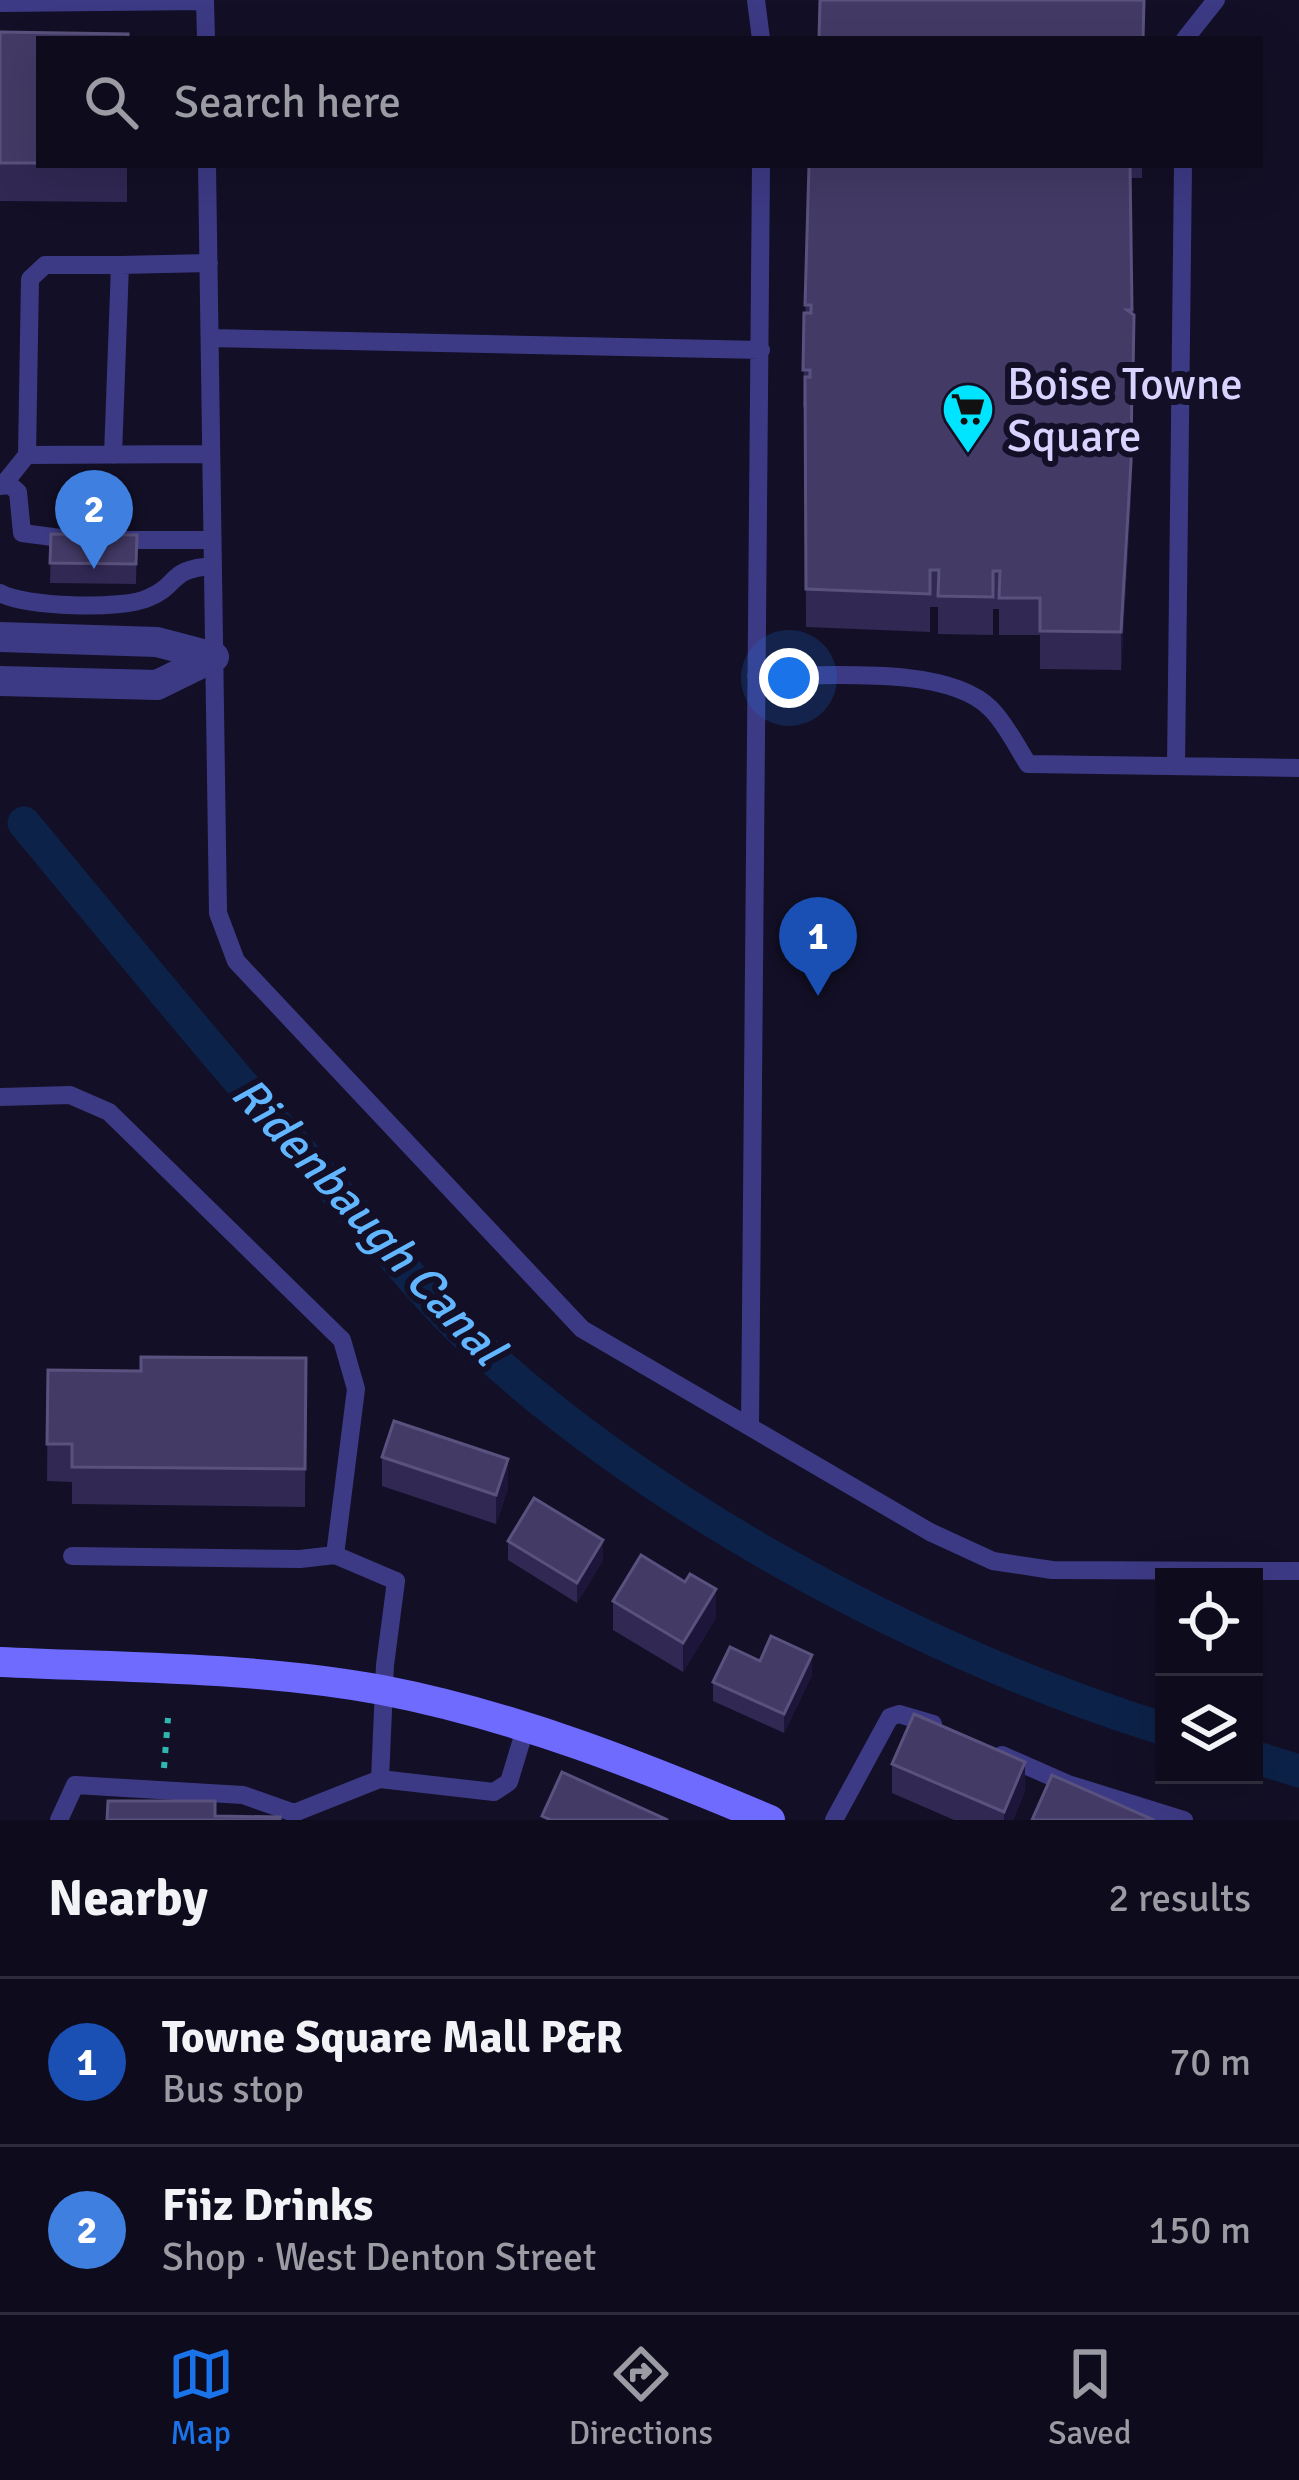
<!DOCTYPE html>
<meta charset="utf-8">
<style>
body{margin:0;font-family:Signika,sans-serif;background:#171425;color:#f1f3f6}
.controls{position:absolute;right:36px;bottom:36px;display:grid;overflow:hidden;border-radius:0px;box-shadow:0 12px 48px #0002}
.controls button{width:108px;height:108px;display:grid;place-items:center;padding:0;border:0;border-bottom:3px solid #2e2b3b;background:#0e0b1c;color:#f1f3f6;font:60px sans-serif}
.you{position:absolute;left:789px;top:678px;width:42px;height:42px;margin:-30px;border:9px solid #fff;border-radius:50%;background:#1a73e8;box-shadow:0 0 0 18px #1a73e833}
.badge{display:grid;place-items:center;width:78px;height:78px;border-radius:50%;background:#1a73e8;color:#fff;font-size:39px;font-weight:700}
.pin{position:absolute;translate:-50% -99px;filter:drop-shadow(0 3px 6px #0008)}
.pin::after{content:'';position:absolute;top:63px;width:42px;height:36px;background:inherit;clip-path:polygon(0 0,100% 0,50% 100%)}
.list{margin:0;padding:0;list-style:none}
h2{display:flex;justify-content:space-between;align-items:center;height:156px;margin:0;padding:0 48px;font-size:51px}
h2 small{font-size:39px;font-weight:400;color:#9b9ba3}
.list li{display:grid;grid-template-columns:78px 1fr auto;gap:36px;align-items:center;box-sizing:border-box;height:168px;padding:0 48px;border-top:3px solid #2e2b3b}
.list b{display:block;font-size:45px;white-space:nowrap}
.list p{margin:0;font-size:39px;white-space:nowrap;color:#9b9ba3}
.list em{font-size:39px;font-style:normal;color:#9b9ba3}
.icon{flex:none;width:66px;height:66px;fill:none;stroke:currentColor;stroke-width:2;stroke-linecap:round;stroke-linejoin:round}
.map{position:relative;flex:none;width:1299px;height:1820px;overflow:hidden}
.search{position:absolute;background:#0e0b1c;box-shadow:0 12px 48px #0002;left:36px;right:36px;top:36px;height:132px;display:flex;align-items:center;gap:30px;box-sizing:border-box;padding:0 42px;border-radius:0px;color:#9b9ba3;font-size:45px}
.sheet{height:492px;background:#0e0b1c}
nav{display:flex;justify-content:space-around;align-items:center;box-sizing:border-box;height:168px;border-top:3px solid #2e2b3b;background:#0e0b1c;font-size:33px;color:#9b9ba3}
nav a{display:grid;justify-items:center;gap:6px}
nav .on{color:#1a73e8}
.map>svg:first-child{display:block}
</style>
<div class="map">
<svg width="1299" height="1820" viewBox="0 0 1299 1820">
<rect width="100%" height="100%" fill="#130f26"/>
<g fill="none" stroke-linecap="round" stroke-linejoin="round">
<path stroke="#0c2248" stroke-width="33" d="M24 823C131 952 236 1081 348 1205 387 1247 423 1294 464 1333 649 1508 922 1653 1164 1729
M1254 1757 1299 1771"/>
<path stroke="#2fb8b0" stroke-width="6" stroke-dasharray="6 9" stroke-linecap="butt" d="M164 1768 168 1718"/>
<path stroke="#3d3a85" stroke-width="18" d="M205 0 206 39
M756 0 761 39
M0 3 205 1
M1185 39 1216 0
M207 165 218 913 236 961 582 1329 930 1532 993 1561 1052 1570 1299 1571
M210 338 761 350
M27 455 30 279 45 265H120
M113 455 120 265 209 263
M3 485 27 455 211 454
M0 486 10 485 18 492 22 533 76 540
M115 540H212
M0 593C23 607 123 610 148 598 180 585 167 569 213 566
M756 676C817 677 947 663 991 709 1006 724 1017 747 1028 764L1299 768
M1176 766 1183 165
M0 1097 70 1095 109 1112 342 1340 356 1389 335 1555 396 1581 385 1665 380 1779 294 1813 243 1795 75 1785 59 1820
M750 1427 761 165
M72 1556 300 1559 335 1555
M1002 1755 1068 1784 1184 1820
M380 1779 494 1792 509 1782 526 1726
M834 1820 890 1717 899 1714 933 1724"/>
<path stroke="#3d3a85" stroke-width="30" d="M0 637 157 642 214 657
M0 681 157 685 214 657"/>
<path stroke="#6f6bff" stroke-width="30" d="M0 1662C127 1668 256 1667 382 1690 517 1716 644 1767 770 1820"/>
</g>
<path fill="#312854" d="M0 32 39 39V165H127V202L0 201Z
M809 165H1142V178H1130L1132 314 1134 315 1133 411 1131 499 1121 670 1040 669V635H999V609H993V635L938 634V607H930V632L806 627 805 407H803Z
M51 534 137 535 136 584 50 583Z
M306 1358 305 1507 72 1504V1482L47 1481 48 1370 141 1371Z
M382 1457 508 1488 496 1524 382 1486Z
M508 1541 603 1560 577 1603 508 1560Z
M613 1601 716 1618 683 1672 613 1630Z
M760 1661 812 1675 784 1733 713 1701V1682Z
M892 1764 1025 1791 1013 1820H954L892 1793Z"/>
<path fill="#1d163a" d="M1132 379 1131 499 1121 670V632Z
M508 1459V1488L496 1524V1495Z
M603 1540V1560L577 1603V1583Z
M716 1589V1618L683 1672V1643Z
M812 1655V1675L784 1733V1714Z
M1025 1762V1791L1013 1820H1004V1812Z"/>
<path fill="#433a66" stroke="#5a527e" stroke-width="3" d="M820 0H1144L1143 39H819Z
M0 32 128 34V39H39V163H0Z
M809 165H1130L1132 310H1127L1134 315 1133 374H1126L1132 379 1131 462 1121 632 1040 631V598H999L1000 571H993V597L938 596 939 570H930V594L806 589 805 377H810V370H803L804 313H811V305H805Z
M51 534 137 535 136 564 50 563Z
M141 1357 306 1358 305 1469 72 1467V1444H47L48 1370 141 1371Z
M394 1421 508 1459 496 1495 382 1457Z
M534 1498 603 1540 577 1583 508 1541Z
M641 1555 685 1582 690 1574 716 1589 683 1643 613 1601Z
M771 1636 812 1655 784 1714 713 1682 730 1647 760 1661Z
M914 1714 1025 1762 1004 1812 892 1764Z
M562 1772 668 1820H551L542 1816Z
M1052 1775 1154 1820H1032Z
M108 1801H215V1816L280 1817V1820H107Z"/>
<defs>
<g id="supermarket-pin" transform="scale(2.7)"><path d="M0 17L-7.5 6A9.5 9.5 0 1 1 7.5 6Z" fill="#00e5ff" stroke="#130f26"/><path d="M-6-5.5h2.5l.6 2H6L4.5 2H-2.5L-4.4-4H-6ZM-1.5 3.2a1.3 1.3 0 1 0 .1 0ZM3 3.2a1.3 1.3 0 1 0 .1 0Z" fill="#111"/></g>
</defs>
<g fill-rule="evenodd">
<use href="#supermarket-pin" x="968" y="409"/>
</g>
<g text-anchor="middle" stroke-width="12" stroke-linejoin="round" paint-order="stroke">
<g font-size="45" fill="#d9d4ff" stroke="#130f26" text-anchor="start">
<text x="1007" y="399">Boise Towne<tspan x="1007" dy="52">Square</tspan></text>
</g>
<g font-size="48" font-style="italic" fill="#62b6ff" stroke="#130f26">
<text transform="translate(369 1220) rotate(47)" y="17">Ridenbaugh Canal</text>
</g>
</g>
</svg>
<div class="controls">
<button><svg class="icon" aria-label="locate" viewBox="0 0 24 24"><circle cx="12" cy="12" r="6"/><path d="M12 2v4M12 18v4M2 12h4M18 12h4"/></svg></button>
<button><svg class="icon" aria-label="layers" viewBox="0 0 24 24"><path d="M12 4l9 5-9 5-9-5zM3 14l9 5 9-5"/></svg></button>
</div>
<div class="you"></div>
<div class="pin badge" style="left:818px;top:996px;background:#1a4fb4">1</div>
<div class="pin badge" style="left:94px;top:569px;background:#3f7fe0">2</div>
<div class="search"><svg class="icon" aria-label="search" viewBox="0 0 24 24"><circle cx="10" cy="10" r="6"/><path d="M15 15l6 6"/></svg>Search here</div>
</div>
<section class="sheet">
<h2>Nearby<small>2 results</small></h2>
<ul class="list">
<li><span class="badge" style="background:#1a4fb4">1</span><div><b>Towne Square Mall P&amp;R</b><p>Bus stop</p></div><em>70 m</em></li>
<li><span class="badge" style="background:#3f7fe0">2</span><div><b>Fiiz Drinks</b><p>Shop · West Denton Street</p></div><em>150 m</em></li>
</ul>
</section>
<nav>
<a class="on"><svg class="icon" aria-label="map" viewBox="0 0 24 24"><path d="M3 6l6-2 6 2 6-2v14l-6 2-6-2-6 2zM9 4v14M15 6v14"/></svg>Map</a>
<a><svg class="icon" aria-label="directions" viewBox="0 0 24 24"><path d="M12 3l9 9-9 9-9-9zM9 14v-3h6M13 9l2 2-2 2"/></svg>Directions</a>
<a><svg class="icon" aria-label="saved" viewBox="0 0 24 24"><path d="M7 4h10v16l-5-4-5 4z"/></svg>Saved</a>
</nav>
